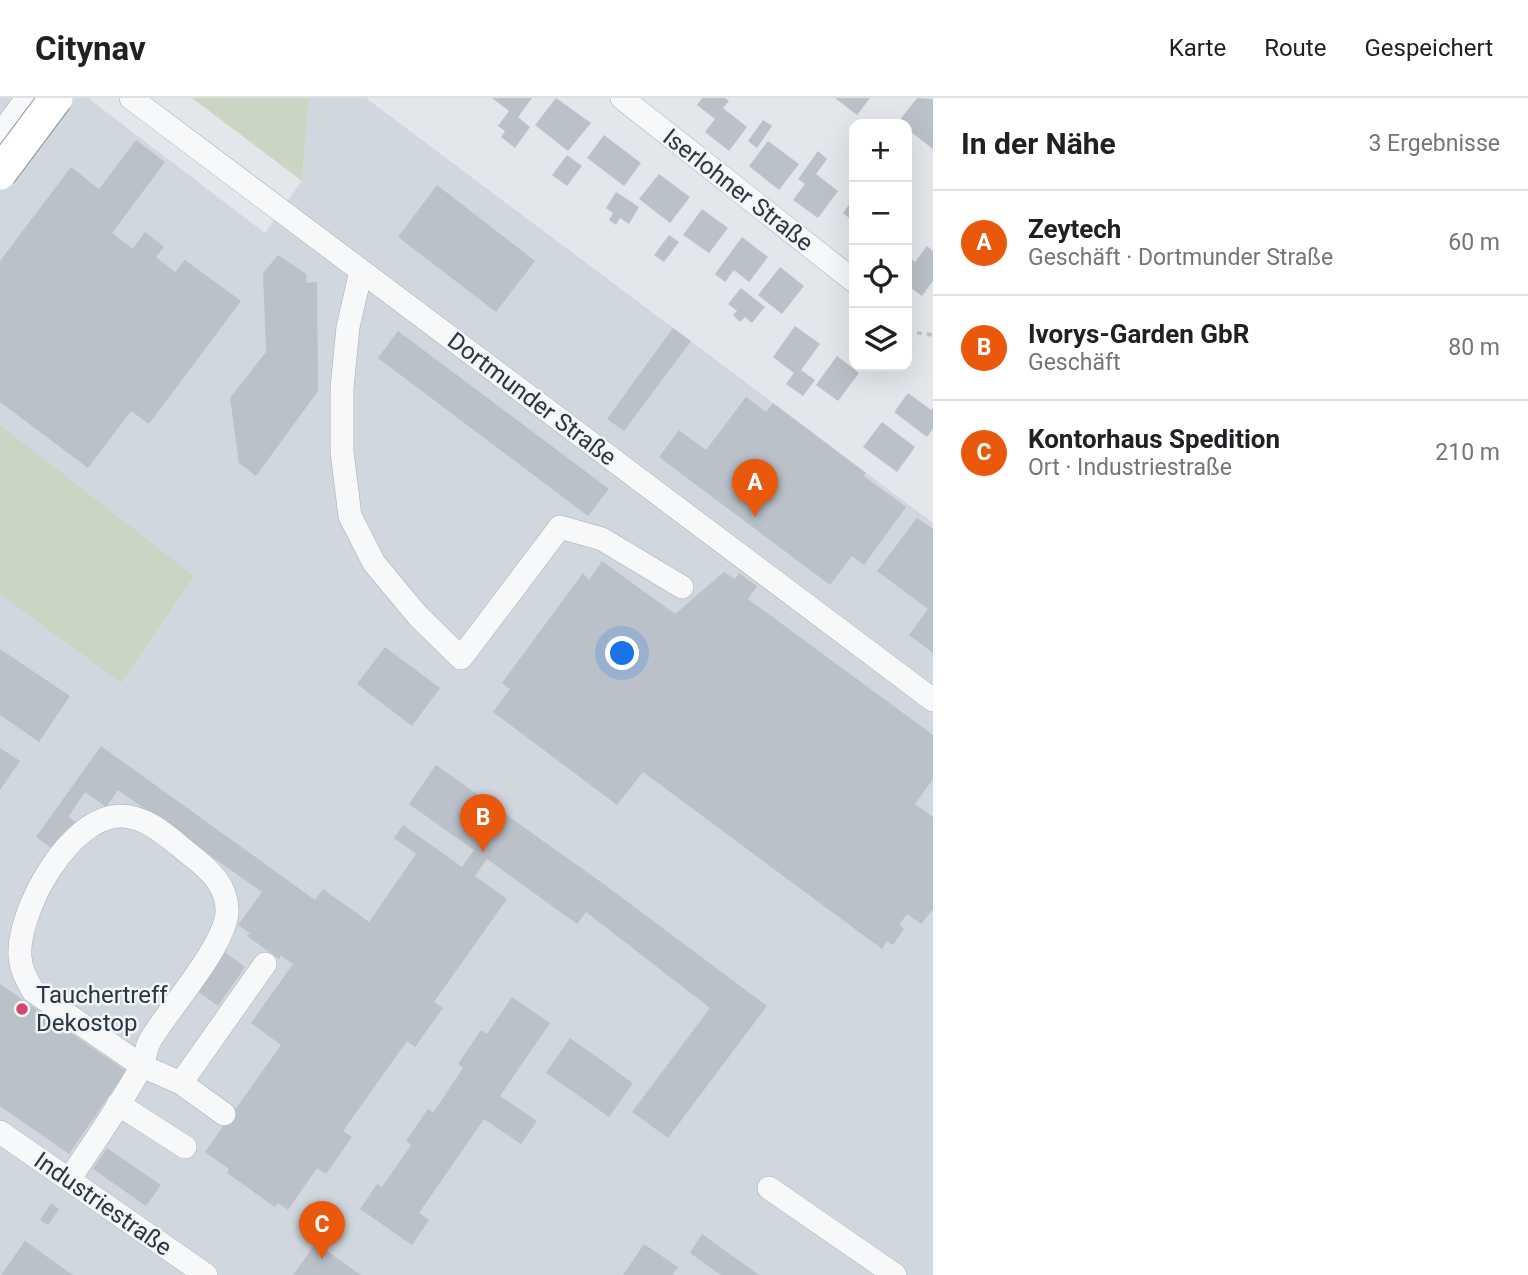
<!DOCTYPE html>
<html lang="de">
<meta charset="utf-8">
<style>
body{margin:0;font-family:Roboto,sans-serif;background:#f6f6f6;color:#202124}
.controls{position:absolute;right:21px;top:21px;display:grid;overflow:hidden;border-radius:14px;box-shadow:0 7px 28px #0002}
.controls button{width:63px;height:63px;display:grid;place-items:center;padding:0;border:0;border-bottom:2px solid #e0e0e0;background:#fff;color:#202124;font:35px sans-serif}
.you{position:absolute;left:623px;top:556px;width:24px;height:24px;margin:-18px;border:5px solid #fff;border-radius:50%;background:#1a73e8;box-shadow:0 0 0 10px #1a73e833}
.badge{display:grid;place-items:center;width:46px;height:46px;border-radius:50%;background:#ea580c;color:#fff;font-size:23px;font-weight:700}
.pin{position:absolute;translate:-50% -58px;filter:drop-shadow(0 2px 4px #0008)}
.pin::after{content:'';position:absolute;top:37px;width:24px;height:21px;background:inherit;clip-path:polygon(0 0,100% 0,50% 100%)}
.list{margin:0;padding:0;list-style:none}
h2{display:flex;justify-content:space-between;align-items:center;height:91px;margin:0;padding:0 28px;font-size:30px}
h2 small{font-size:23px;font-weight:400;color:#757577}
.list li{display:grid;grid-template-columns:46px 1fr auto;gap:21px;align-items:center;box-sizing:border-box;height:105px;padding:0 28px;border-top:2px solid #e0e0e0}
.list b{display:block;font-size:26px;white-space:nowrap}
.list p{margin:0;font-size:23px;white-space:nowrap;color:#757577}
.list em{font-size:23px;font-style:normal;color:#757577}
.icon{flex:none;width:38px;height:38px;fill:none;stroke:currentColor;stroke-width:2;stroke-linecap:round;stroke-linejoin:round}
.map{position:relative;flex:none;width:933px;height:1177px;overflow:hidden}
header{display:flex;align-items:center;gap:42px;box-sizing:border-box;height:98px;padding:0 35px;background:#fff;border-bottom:2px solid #e0e0e0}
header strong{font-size:33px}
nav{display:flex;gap:38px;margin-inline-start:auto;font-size:24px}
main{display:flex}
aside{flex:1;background:#fff}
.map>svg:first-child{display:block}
</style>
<header>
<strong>Citynav</strong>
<nav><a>Karte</a><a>Route</a><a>Gespeichert</a></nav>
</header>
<main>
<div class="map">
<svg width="933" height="1177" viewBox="0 0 933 1177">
<rect width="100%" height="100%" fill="#e3e7ec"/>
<path fill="#d1d7de" d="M0 0H88L265 135 302 83 309 0H366L933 425V1177H0Z"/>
<path fill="#cad6c4" d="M192 0H309L302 83Z
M0 327 194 478 121 585 0 496Z"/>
<path fill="#bac1c9" d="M492 0H532L518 19 530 29 515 50 501 39 505 33 498 28 509 13Z
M556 0 591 25 568 53 535 27Z
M702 0H725L729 3 723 10 747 29 729 53 705 34 715 21 697 7Z
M835 0H870L857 17Z
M917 0 933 1V51L907 31V26L898 24Z
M763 22 772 28 757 50 748 43Z
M604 37 641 65 624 88 587 60Z
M136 42 165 64 112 135 133 151 145 134 164 149 156 159 175 174 185 162 241 203 149 326 131 313 88 370 0 304V163L71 69 99 91Z
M768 43 799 66 779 92 749 68Z
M818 53 827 61 816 76 838 93 818 120 793 102 805 86 798 81Z
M567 57 582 68 567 88 552 77Z
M659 76 690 99 670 125 639 101Z
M437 87 535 163 496 214 398 139Z
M616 94 639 109 629 126 620 120 616 127 609 122 613 115 606 110Z
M854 100V124L843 115Z
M702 111 728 130 709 155 683 137Z
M669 137 679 144 664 164 654 157Z
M742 139 768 159 749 184 734 172 725 184 715 176Z
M927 148 933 153V183L922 198 907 187V166L911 161 915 164Z
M278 157 306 176 307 185 317 184 318 293 256 378 239 365 230 300 266 254 263 175Z
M780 169 804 188 782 216 758 197Z
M741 190 765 209 752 225 745 219 740 224 733 217 737 213 728 206Z
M795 228 820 246 801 272 815 282 803 298 786 286 794 275 773 259Z
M673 230 691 243 624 333 607 321Z
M398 233 609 391 588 418 378 260Z
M837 258 859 275 838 303 816 287Z
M908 295 931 312 933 310V331L927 339 894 314Z
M746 299 766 314 773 305 866 375 864 378 906 409 864 467 852 458 830 487 659 359 679 332 706 352Z
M882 324 915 349 897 374 863 349Z
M917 420 933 431V555L909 537 928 511 877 473Z
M602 463 675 516 724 474 735 481 739 475 757 488 748 501 933 637V681L915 706 933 719V811L921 826 907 816 899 827 904 831 893 847 887 843 882 851 643 674 617 707 493 614 510 591 502 585 583 475 589 482Z
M385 549 440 590 412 628 357 586Z
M0 551 70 598 39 644 0 617Z
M101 648 315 802 323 791 369 824 416 756 394 740 403 727 462 769 474 752 409 706 436 667 605 787 767 908 668 1040 632 1014 710 910 586 814 577 826 487 761 475 778 507 801 434 904 443 910 415 949 407 943 343 1033 352 1039 326 1076 317 1070 288 1112 278 1105 275 1109 227 1075 229 1071 205 1054 281 947 251 925 293 866 281 858 279 861 247 838 250 835 238 827 262 794 118 692 106 709 85 694 68 719 76 724 55 753 36 739Z
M0 650 20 663 0 692Z
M223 853 245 869 218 908 196 892Z
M0 886 126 973 69 1056 0 1008Z
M512 899 550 925 500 998 537 1023 521 1046 484 1021 419 1115 429 1122 412 1147 360 1111 377 1086 382 1089 411 1047 406 1043 428 1011 433 1015 463 970 458 966 481 932 487 936Z
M570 940 633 985 609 1019 546 975Z
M107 1050 161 1087 146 1108 93 1071Z
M51 1105 59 1111 48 1127 40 1122Z
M702 1136 759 1177H721L690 1155Z
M25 1143 73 1177H1Z
M316 1145 361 1177H293Z
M644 1146 678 1169 672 1177H623Z"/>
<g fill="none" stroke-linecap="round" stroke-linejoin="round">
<g stroke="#a8aeb6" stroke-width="24">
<path id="minor" d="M131 0 933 602
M622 0 854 183
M0 37 27 0
M361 173 348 229 342 290V354L350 418 374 465 418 518 461 560 560 429 602 441 682 489
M181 985 265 866
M118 1006 185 1049
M0 1034 206 1177
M69 1082C93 1046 119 1009 140 971 146 961 145 950 151 941 170 909 224 849 227 815 228 789 211 773 193 759 171 742 149 718 120 718 69 719 17 813 20 859 21 872 27 882 33 893L142 968 181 985 224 1016
M769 1090 895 1177"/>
</g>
<path stroke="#bdc2c7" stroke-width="3.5" stroke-dasharray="5 5" stroke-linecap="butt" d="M907 234 929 236 933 239"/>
<use href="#minor" stroke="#f6f8fa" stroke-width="23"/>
<path stroke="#7c8896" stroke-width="2" d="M0 80 55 0"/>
<g stroke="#8a96a3" stroke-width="35" stroke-linecap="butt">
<path id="highway-bridge" d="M0 75 56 0"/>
</g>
<use href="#highway-bridge" stroke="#fff" stroke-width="33"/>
</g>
<circle fill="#d2476a" stroke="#f3f6f9" stroke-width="2.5" cx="22" cy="911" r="7"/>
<g text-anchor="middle" stroke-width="5" stroke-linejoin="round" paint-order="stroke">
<g font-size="24" fill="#2a3644" stroke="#f3f6f9">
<text transform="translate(738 92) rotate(38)" y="8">Iserlohner Straße</text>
<text transform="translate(532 301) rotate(37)" y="8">Dortmunder Straße</text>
<text transform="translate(103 1106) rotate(35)" y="8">Industriestraße</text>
</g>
<g font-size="24" fill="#2a3644" stroke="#f3f6f9" text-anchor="start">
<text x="36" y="905">Tauchertreff<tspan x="36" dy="28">Dekostop</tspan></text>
</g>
</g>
</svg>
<div class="controls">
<button>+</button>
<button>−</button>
<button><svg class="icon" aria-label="locate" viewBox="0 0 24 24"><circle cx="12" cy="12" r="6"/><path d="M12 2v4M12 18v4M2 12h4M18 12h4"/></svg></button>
<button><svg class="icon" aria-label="layers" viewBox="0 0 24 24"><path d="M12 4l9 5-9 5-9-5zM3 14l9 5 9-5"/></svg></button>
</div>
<div class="you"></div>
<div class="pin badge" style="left:755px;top:419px">A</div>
<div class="pin badge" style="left:483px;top:754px">B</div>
<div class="pin badge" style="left:322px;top:1161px">C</div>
</div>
<aside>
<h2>In der Nähe<small>3 Ergebnisse</small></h2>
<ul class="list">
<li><span class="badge">A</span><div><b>Zeytech</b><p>Geschäft · Dortmunder Straße</p></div><em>60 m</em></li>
<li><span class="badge">B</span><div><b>Ivorys-Garden GbR</b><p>Geschäft</p></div><em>80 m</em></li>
<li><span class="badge">C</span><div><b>Kontorhaus Spedition</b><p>Ort · Industriestraße</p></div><em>210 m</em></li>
</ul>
</aside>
</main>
